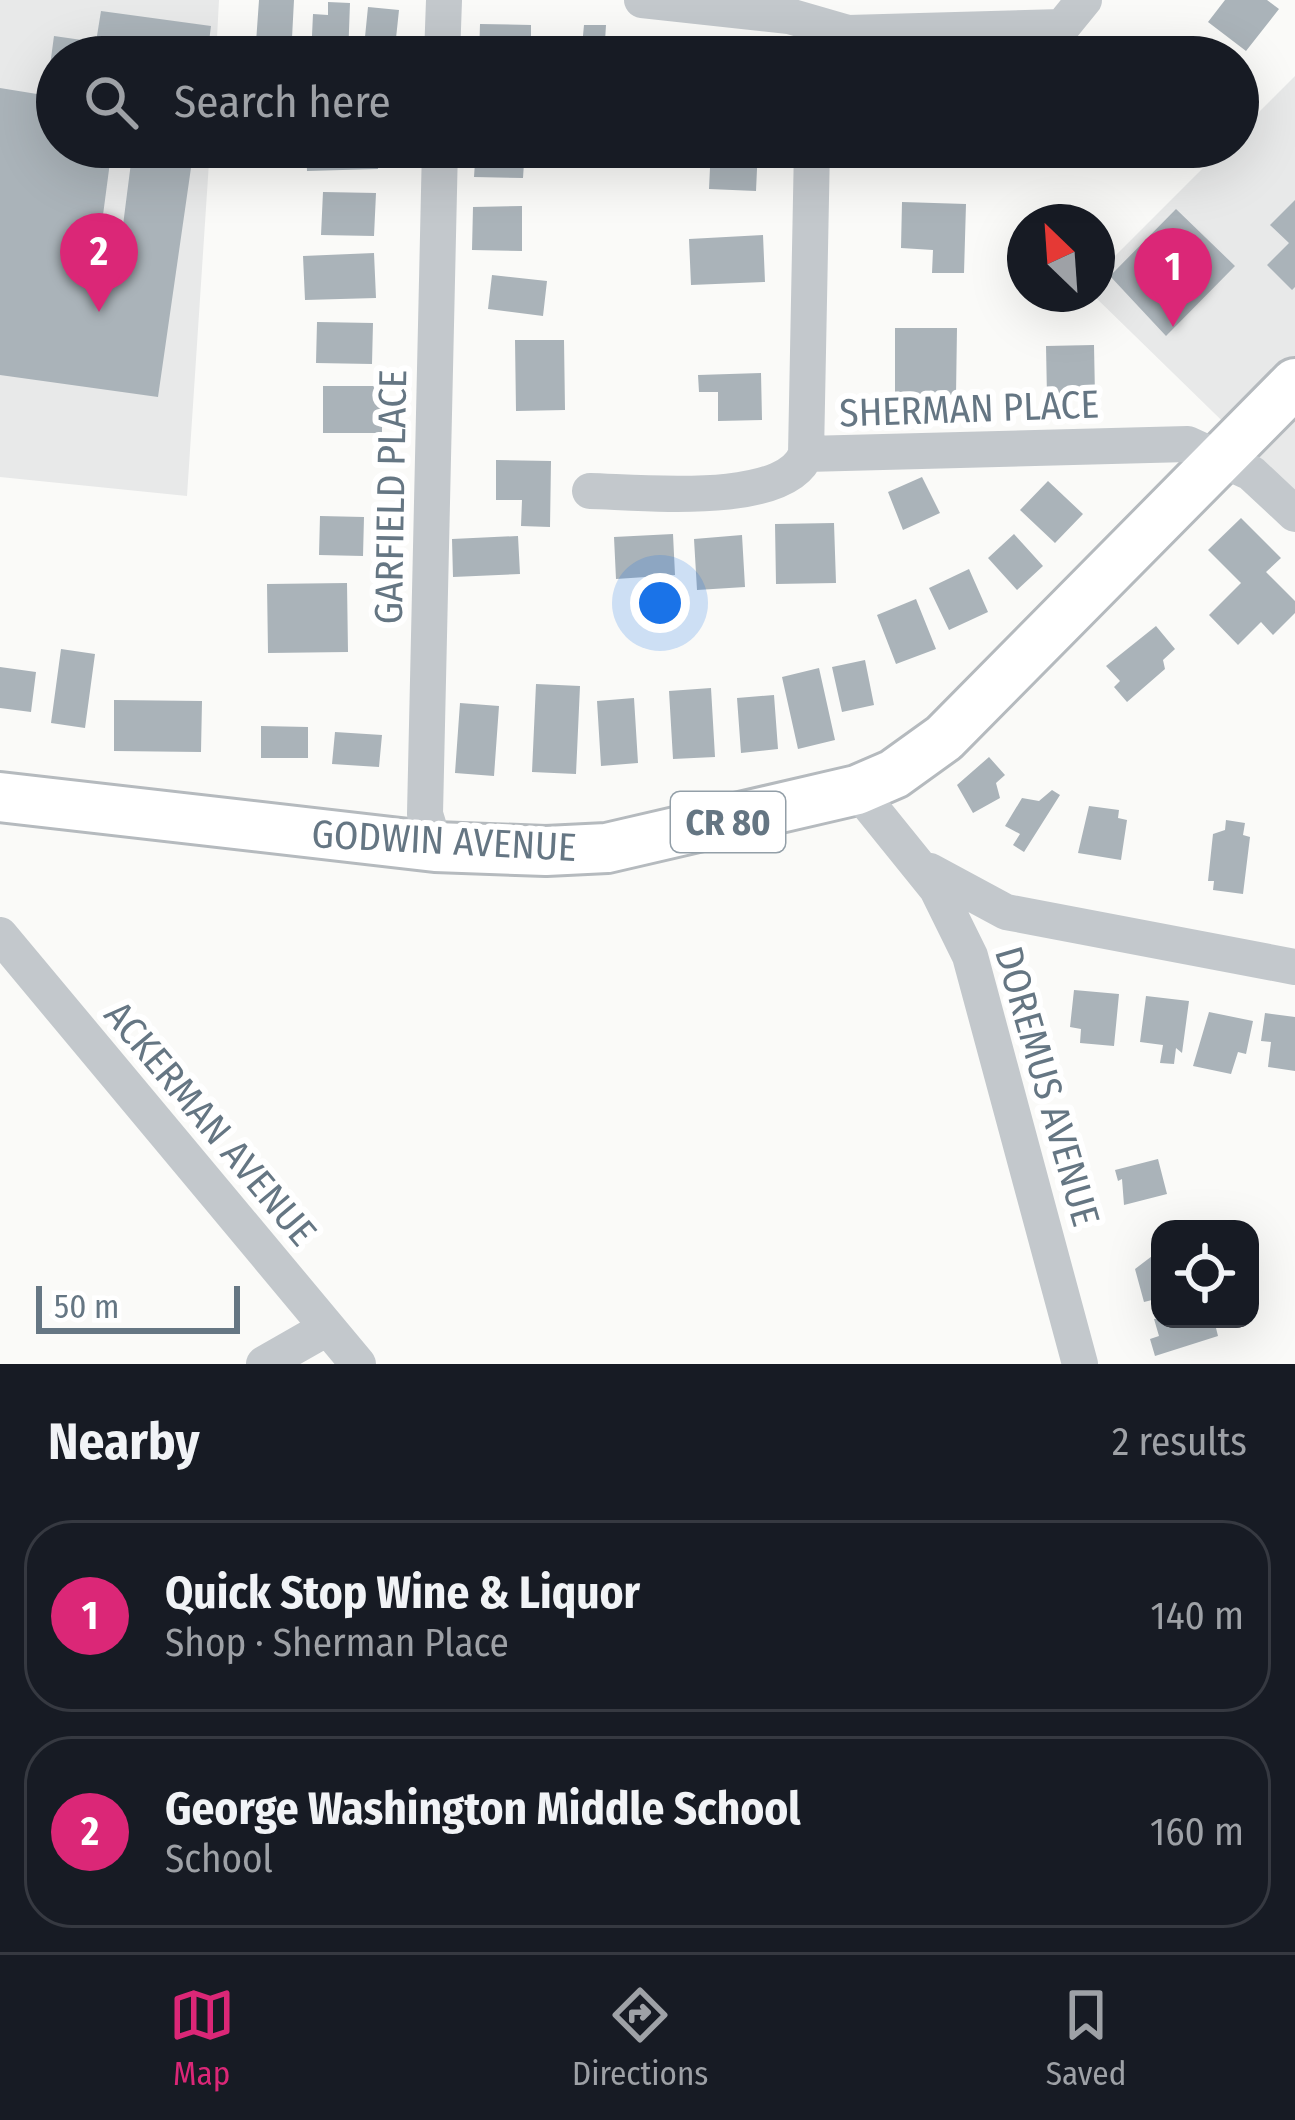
<!DOCTYPE html>
<meta charset="utf-8">
<style>
body{margin:0;font-family:"Fira Sans Condensed",sans-serif;background:#20242c;color:#f1f3f6}
.controls{position:absolute;right:36px;bottom:36px;display:grid;overflow:hidden;border-radius:24px;box-shadow:0 12px 48px #0002}
.controls button{width:108px;height:108px;display:grid;place-items:center;padding:0;border:0;border-bottom:3px solid #363941;background:#171b24;color:#f1f3f6;font:60px sans-serif}
.compass{position:absolute;left:1007px;top:204px;width:108px;height:108px;border-radius:50%;background:#171b24;box-shadow:0 12px 48px #0002;rotate:335deg}
.scale{position:absolute;left:36px;bottom:30px;width:204px;box-sizing:border-box;padding-left:12px;border:6px solid #657683;border-top:0;font-size:33px;line-height:42px;white-space:nowrap;color:#657683;-webkit-text-stroke:9px #fff;paint-order:stroke}
.you{position:absolute;left:660px;top:603px;width:42px;height:42px;margin:-30px;border:9px solid #fff;border-radius:50%;background:#1a73e8;box-shadow:0 0 0 18px #1a73e833}
.badge{display:grid;place-items:center;width:78px;height:78px;border-radius:50%;background:#db2777;color:#fff;font-size:39px;font-weight:700}
.pin{position:absolute;translate:-50% -99px;filter:drop-shadow(0 3px 6px #0008)}
.pin::after{content:'';position:absolute;top:63px;width:42px;height:36px;background:inherit;clip-path:polygon(0 0,100% 0,50% 100%)}
.list{margin:0;padding:0;list-style:none}
h2{display:flex;justify-content:space-between;align-items:center;height:156px;margin:0;padding:0 48px;font-size:51px}
h2 small{font-size:39px;font-weight:400;color:#9ea1a6}
.list li{display:grid;grid-template-columns:78px 1fr auto;gap:36px;align-items:center;box-sizing:border-box;height:192px;margin:0 24px 24px;padding:0 24px;border:3px solid #363941;border-radius:48px}
.list b{display:block;font-size:45px;white-space:nowrap}
.list p{margin:0;font-size:39px;white-space:nowrap;color:#9ea1a6}
.list em{font-size:39px;font-style:normal;color:#9ea1a6}
.icon{flex:none;width:66px;height:66px;fill:none;stroke:currentColor;stroke-width:2;stroke-linecap:round;stroke-linejoin:round}
.map{position:relative;flex:none;width:1295px;height:1364px;overflow:hidden}
.search{position:absolute;background:#171b24;box-shadow:0 12px 48px #0002;left:36px;right:36px;top:36px;height:132px;display:flex;align-items:center;gap:30px;box-sizing:border-box;padding:0 42px;border-radius:66px;color:#9ea1a6;font-size:45px}
.sheet{height:588px;background:#171b24}
nav{display:flex;justify-content:space-around;align-items:center;box-sizing:border-box;height:168px;border-top:3px solid #363941;background:#171b24;font-size:33px;color:#9ea1a6}
nav a{display:grid;justify-items:center;gap:6px}
nav .on{color:#db2777}
.map>svg:first-child{display:block}
</style>
<div class="map">
<svg width="1295" height="1364" viewBox="0 0 1295 1364">
<rect width="100%" height="100%" fill="#fafaf8"/>
<path fill="#e8e9e9" d="M0 0H219L216 57H57V147H210L187 496 0 477Z
M1295 76V492L1092 294H1097V274L1224 147H1238V133Z"/>
<path fill="#aab3b9" d="M259 0H294L291 57H255Z
M1225 0H1267L1279 9 1246 51 1208 22Z
M328 2 350 3 348 57H311L313 14 328 15Z
M368 7 399 10 394 57H363Z
M101 11 211 26 207 57H57V147H112L101 230 122 233 133 147H194L158 397 0 375V88L37 94 47 88 54 36 96 42Z
M480 24 531 25V57H479Z
M584 25H606L604 57H581Z
M306 147H377L378 169 307 171Z
M476 147H525L523 178 474 177Z
M711 147H758L756 191 709 189Z
M323 192 376 193 374 236 321 235Z
M1295 200V287L1292 290 1267 265 1289 243 1270 225Z
M902 202 966 204 964 273H932L933 250 901 248Z
M522 206V251L472 250 473 207Z
M1176 209 1235 266 1166 336 1110 276Z
M763 235 765 282 691 285 689 239Z
M374 253 376 298 305 300 303 256Z
M492 275 547 281 543 316 488 309Z
M317 322 373 323 372 364 316 363Z
M895 328H957L956 395 895 394Z
M515 340H564L565 410 516 411Z
M1094 345 1095 396 1047 397 1046 346Z
M761 373 762 420 718 421V392H699L698 375Z
M323 386H382V433H323Z
M496 460 551 461 550 527 521 526 522 500H496Z
M922 477 940 513 903 530 888 492Z
M1048 481 1083 514 1055 543 1020 510Z
M320 516 364 517 363 556 319 555Z
M1241 518 1281 558 1266 572 1295 601V613L1273 635 1261 622 1238 645 1209 615 1241 583 1208 550Z
M834 523 836 583 776 584 775 524Z
M673 534 675 575 616 579 614 537Z
M1014 534 1043 566 1017 590 988 558Z
M742 535 745 587 697 590 694 539Z
M518 536 520 574 453 577 452 539Z
M969 569 988 612 949 630 929 588Z
M347 583 348 652 268 653 267 584Z
M916 599 936 649 896 664 877 615Z
M1156 626 1175 649 1163 660 1165 669 1127 702 1114 687 1120 681 1106 666Z
M61 649 95 654 85 728 51 723Z
M865 660 874 705 842 712 832 667Z
M0 667 36 672 31 712 0 708Z
M819 668 835 740 798 749 782 677Z
M536 684 580 686 576 774 532 772Z
M711 688 715 757 673 759 669 691Z
M774 695 778 749 741 753 737 698Z
M634 698 638 763 601 766 597 701Z
M114 700 202 701 201 752 114 751Z
M460 703 499 706 494 776 455 773Z
M261 726 308 727V758H261Z
M335 732 382 735 379 767 332 764Z
M989 757 1005 775 996 783 1000 798 973 813 957 785Z
M1052 790 1060 795 1024 852 1013 845 1020 834 1005 826 1022 798 1039 801Z
M1089 806 1119 810 1118 818 1127 820 1121 860 1078 853Z
M1226 820 1245 823 1243 835 1250 837 1243 894 1213 890 1214 881H1208L1213 834 1225 830Z
M1074 990 1119 994 1114 1046 1080 1043 1081 1029 1070 1027Z
M1146 996 1189 1001 1182 1053 1176 1048 1174 1064 1160 1063 1163 1045 1140 1042Z
M1209 1012 1253 1021 1246 1054 1238 1052 1231 1074 1193 1066Z
M1265 1013 1295 1017V1071L1268 1067 1271 1042 1261 1041Z
M1158 1159 1167 1194 1124 1205 1122 1179 1118 1181 1115 1170Z
M1160 1250V1298L1144 1302 1135 1269Z
M1160 1318 1221 1319 1223 1326 1216 1328 1218 1336 1155 1356 1150 1339 1159 1336 1154 1319Z"/>
<g fill="none" stroke-linecap="round" stroke-linejoin="round">
<g stroke="#b5babe" stroke-width="54">
<path id="major" d="M0 797 435 847 546 851 607 848 857 790 894 774 944 738 1295 383"/>
</g>
<path stroke="#c3c8cc" stroke-width="36" d="M642 0 789 16 848 33 1062 27 1084 0
M442 57 444 0
M812 147 806 454 1188 444 1251 473 1295 514
M590 491C639 492 787 508 806 454
M857 790 937 889 970 956 1080 1364
M435 847 425 814 440 147
M930 871 1006 912 1295 967
M0 935 358 1364
M264 1364 327 1328"/>
<use href="#major" stroke="#fff" stroke-width="48"/>
</g>
<g text-anchor="middle" stroke-width="12" stroke-linejoin="round" paint-order="stroke">
<rect fill="#fff" stroke="#939fa8" stroke-width="3" x="671" y="792" width="114" height="60" rx="9"/>
<g font-size="36" font-weight="bold" fill="#657683">
<text x="728" y="835">CR 80</text>
</g>
<g font-size="39" fill="#657683" stroke="#fff">
<text transform="translate(969 408) rotate(-2)" y="14">SHERMAN PLACE</text>
<text transform="translate(390 497) rotate(-89)" y="14">GARFIELD PLACE</text>
<text transform="translate(444 840) rotate(3)" y="14">GODWIN AVENUE</text>
<text transform="translate(1048 1086) rotate(74)" y="14">DOREMUS AVENUE</text>
<text transform="translate(211 1123) rotate(50)" y="14">ACKERMAN AVENUE</text>
</g>
</g>
</svg>
<div class="controls">
<button><svg class="icon" aria-label="locate" viewBox="0 0 24 24"><circle cx="12" cy="12" r="6"/><path d="M12 2v4M12 18v4M2 12h4M18 12h4"/></svg></button>
</div>
<svg class="compass" viewBox="-18 -18 36 36"><path d="M0-13l5 13h-10z" fill="#e53935"/><path d="M0 13l5-13h-10z" fill="#9ea1a6"/></svg>
<div class="scale">50 m</div>
<div class="you"></div>
<div class="pin badge" style="left:1173px;top:327px">1</div>
<div class="pin badge" style="left:99px;top:312px">2</div>
<div class="search"><svg class="icon" aria-label="search" viewBox="0 0 24 24"><circle cx="10" cy="10" r="6"/><path d="M15 15l6 6"/></svg>Search here</div>
</div>
<section class="sheet">
<h2>Nearby<small>2 results</small></h2>
<ul class="list">
<li><span class="badge">1</span><div><b>Quick Stop Wine &amp; Liquor</b><p>Shop · Sherman Place</p></div><em>140 m</em></li>
<li><span class="badge">2</span><div><b>George Washington Middle School</b><p>School</p></div><em>160 m</em></li>
</ul>
</section>
<nav>
<a class="on"><svg class="icon" aria-label="map" viewBox="0 0 24 24"><path d="M3 6l6-2 6 2 6-2v14l-6 2-6-2-6 2zM9 4v14M15 6v14"/></svg>Map</a>
<a><svg class="icon" aria-label="directions" viewBox="0 0 24 24"><path d="M12 3l9 9-9 9-9-9zM9 14v-3h6M13 9l2 2-2 2"/></svg>Directions</a>
<a><svg class="icon" aria-label="saved" viewBox="0 0 24 24"><path d="M7 4h10v16l-5-4-5 4z"/></svg>Saved</a>
</nav>
